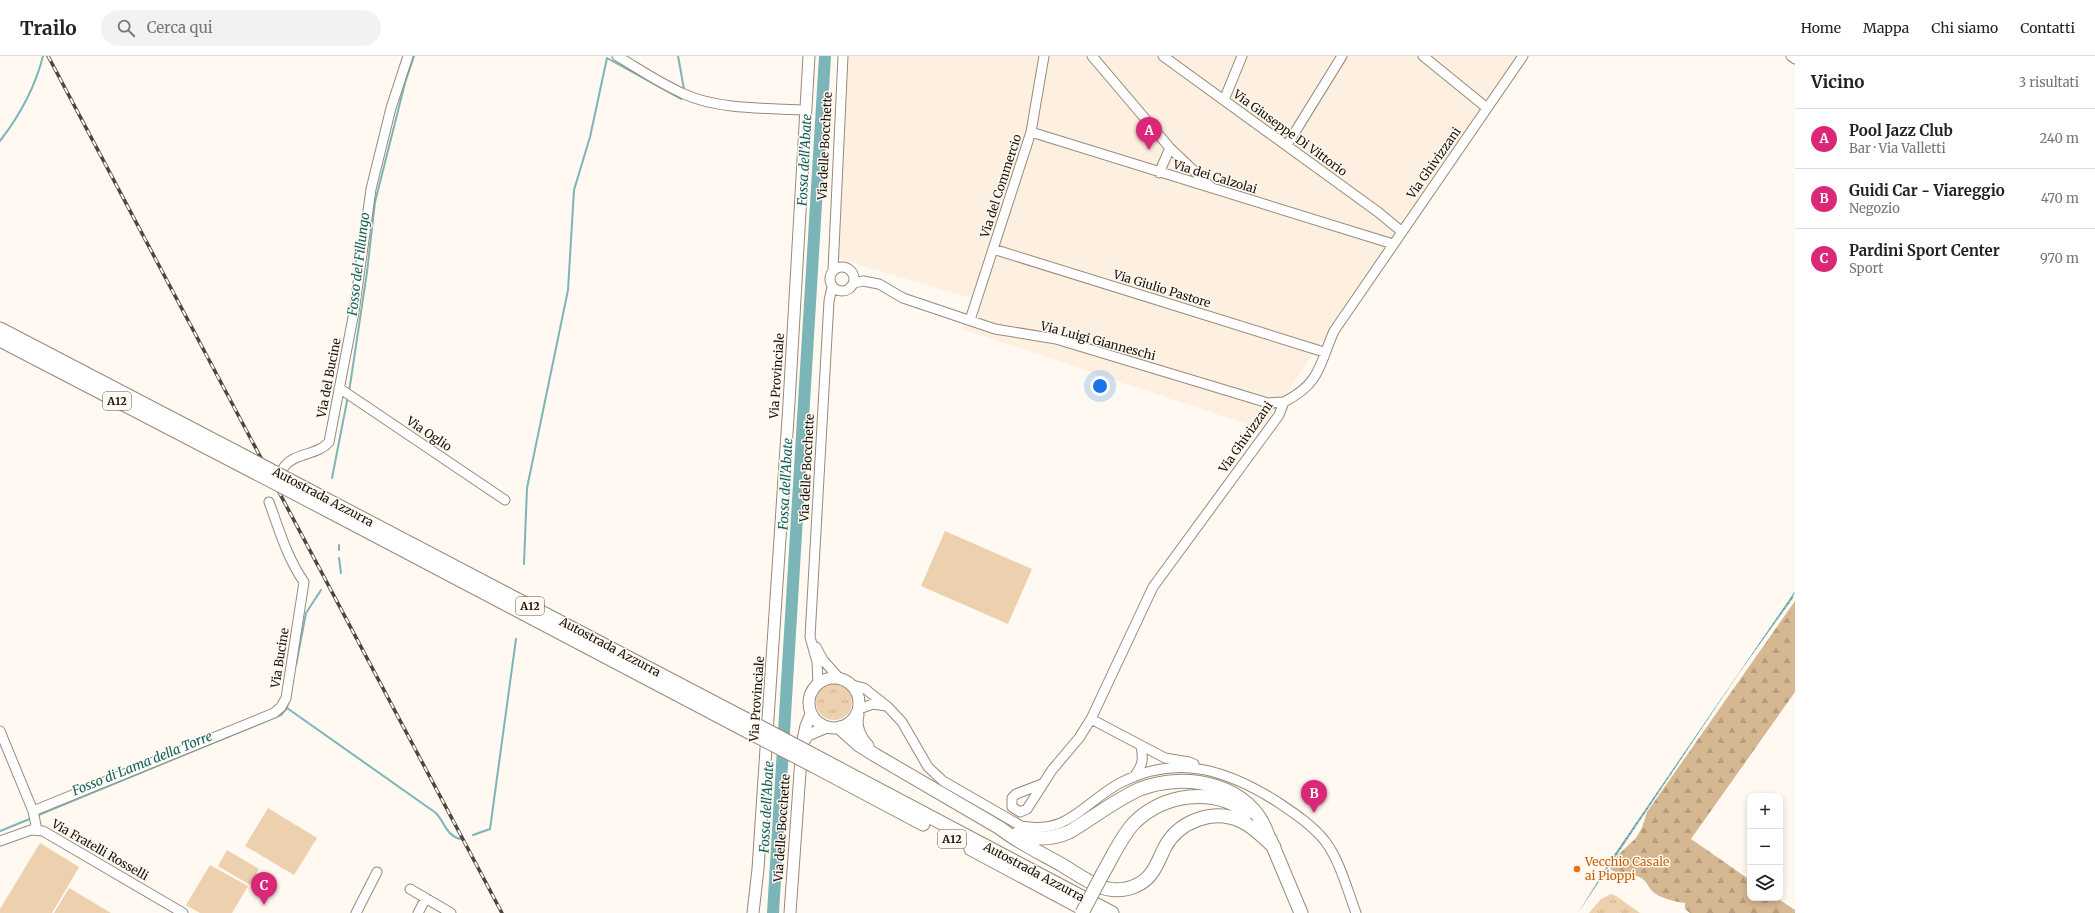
<!DOCTYPE html>
<html lang="it">
<meta charset="utf-8">
<style>
body{margin:0;font-family:Merriweather,serif;background:#f2f2f2;color:#222}
.controls{position:absolute;right:12px;bottom:12px;display:grid;overflow:hidden;border-radius:8px;box-shadow:0 2px 6px #0003}
.controls button{width:36px;height:36px;display:grid;place-items:center;padding:0;border:0;border-bottom:1px solid #e0e0e0;background:#fff;color:#222;font:20px sans-serif}
.you{position:absolute;left:1100px;top:330px;width:14px;height:14px;margin:-10px;border:3px solid #fff;border-radius:50%;background:#1a73e8;box-shadow:0 0 0 6px #1a73e833}
.badge{display:grid;place-items:center;width:26px;height:26px;border-radius:50%;background:#db2777;color:#fff;font-size:13px;font-weight:700}
.pin{position:absolute;translate:-50% -33px;filter:drop-shadow(0 1px 2px #0008)}
.pin::after{content:'';position:absolute;top:21px;width:14px;height:12px;background:inherit;clip-path:polygon(0 0,100% 0,50% 100%)}
.list{margin:0;padding:0;list-style:none}
h2{display:flex;justify-content:space-between;align-items:center;height:52px;margin:0;padding:0 16px;font-size:17px}
h2 small{font-size:13px;font-weight:400;color:#767676}
.list li{display:grid;grid-template-columns:26px 1fr auto;gap:12px;align-items:center;box-sizing:border-box;height:60px;padding:0 16px;border-top:1px solid #e0e0e0}
.list b{display:block;font-size:15px;white-space:nowrap}
.list p{margin:0;font-size:13px;white-space:nowrap;color:#767676}
.list em{font-size:13px;font-style:normal;color:#767676}
.icon{flex:none;width:22px;height:22px;fill:none;stroke:currentColor;stroke-width:2;stroke-linecap:round;stroke-linejoin:round}
.map{position:relative;flex:none;width:1795px;height:857px;overflow:hidden}
header{display:flex;align-items:center;gap:24px;box-sizing:border-box;height:56px;padding:0 20px;background:#fff;border-bottom:1px solid #e0e0e0}
header strong{font-size:19px}
nav{display:flex;gap:22px;margin-inline-start:auto;font-size:14px}
.search{width:280px;height:36px;background:#f2f2f2;display:flex;align-items:center;gap:10px;box-sizing:border-box;padding:0 14px;border-radius:22px;color:#767676;font-size:15px}
main{display:flex}
aside{flex:1;background:#fff}
.map>svg:first-child{display:block}
</style>
<header>
<strong>Trailo</strong>
<div class="search"><svg class="icon" aria-label="search" viewBox="0 0 24 24"><circle cx="10" cy="10" r="6"/><path d="M15 15l6 6"/></svg>Cerca qui</div>
<nav><a>Home</a><a>Mappa</a><a>Chi siamo</a><a>Contatti</a></nav>
</header>
<main>
<div class="map">
<svg width="1795" height="857" viewBox="0 0 1795 857">
<defs>
<pattern id="grass-tufts" width="24" height="20" patternUnits="userSpaceOnUse"><rect width="24" height="20" fill="#edd0ad"/><path d="M3 7l-1-3M5 7V3M7 7l1-3M15 17l-1-3M17 17v-4M19 17l1-3" fill="none" stroke="#cab294"/></pattern>
<pattern id="forest-firs" width="22" height="20" patternUnits="userSpaceOnUse"><rect width="22" height="20" fill="#d5b792"/><path d="M5 1l3.5 6h-7zM16 11l3.5 6h-7z" fill="#b69c7d"/></pattern>
<pattern id="water-rules" width="6" height="5" patternUnits="userSpaceOnUse"><rect width="6" height="5" fill="#7bb5b7"/><path d="M0 2.5h6" fill="none" stroke="#649293"/></pattern>
</defs>
<rect width="100%" height="100%" fill="#fff9f1"/>
<path fill="#fdf0e1" d="M846 0H1522L1261 373 962 273 972 242 835 202Z"/>
<path fill="url(#grass-tufts)" d="M816 646a18 18 0 1 1 36 0a18 18 0 1 1-36 0Z
M1611 838 1616 840 1640 857H1589L1601 843Z"/>
<path fill="url(#forest-firs)" d="M1795 545V636L1691 783 1750 824V842H1777L1795 854V857H1690L1685 853V847C1676 846 1659 842 1652 835 1647 829 1646 823 1637 820 1626 817 1621 820 1610 813L1618 799 1636 782 1642 772 1647 756Z"/>
<path fill="#edd0ad" d="M945 475 1032 513 1008 568 921 530Z
M268 752 317 782 294 819 245 790Z
M40 787 79 811 52 857H0V853Z
M227 794 259 813 250 829 218 810Z
M210 809 248 830 232 857H200L186 849Z
M69 832 111 857H54Z"/>
<path fill="url(#water-rules)" d="M1795 535 1793 542 1737 620 1578 857 1616 796Z"/>
<g fill="none" stroke-linecap="round" stroke-linejoin="round">
<path stroke="#7bb5b7" stroke-width="2" d="M678 0 684 33
M0 85C20 59 35 32 43 0
M349 336 367 216 375 146 405 27 414 0
M332 422 348 340
M339 494V489
M339 502 341 517
M524 508 527 432 568 234 574 134 590 81 607 2 681 43
M296 609 306 557 321 534
M287 652 436 757C445 767 446 779 460 783
M36 760 281 659 287 652 288 647
M0 775 32 762
M473 779 490 773 516 583"/>
<path stroke="#7bb5b7" stroke-width="12" d="M773 857 825 0"/>
<g stroke="#988a78" stroke-width="11">
<path id="minor" d="M617 0C639 13 661 28 684 38 719 54 768 52 806 54
M1092 0 1170 92 1212 132
M1163 0 1378 156 1401 175
M1423 0 1487 52
M1791 0 1795 3
M1224 44 1242 0
M1031 76 1393 188
M1287 89 1342 0
M1159 117 1170 92
M993 193 1324 296
M830 223a12 12 0 1 1 24 0a12 12 0 1 1-24 0Z
M833 214 843 0
M854 227 863 225 879 228 903 242 995 273 1056 283 1268 347 1284 346
M970 264 1031 76 1044 0
M339 332 505 444
M284 411C295 396 317 400 329 386L354 256 371 133 391 52 408 0
M816 591 823 604 839 622
M818 628 817 606 810 581 829 245 832 231
M852 629 864 632 888 651 902 666 928 711 943 725 1021 770C1069 779 1083 747 1120 727 1176 698 1225 713 1276 745 1294 757 1311 768 1325 785 1340 805 1347 833 1356 857
M859 653 873 648 886 650
M1091 663 1165 702 1189 706 1194 708
M0 675 33 755 37 774
M1134 721C1142 710 1144 704 1141 691
M1042 728 1016 738 1012 742V751L1020 756 1027 753 1052 714 1079 682 1091 663 1153 531 1279 359 1284 346C1321 327 1319 309 1334 275L1523 0
M33 755 274 657 281 651 286 642 304 526C287 502 279 473 269 446
M0 785 31 774 43 775 183 857
M410 833 451 857
M356 857 377 816
M418 857 426 842"/>
</g>
<g stroke="#988a78" stroke-width="13">
<path id="major" d="M809 647a25 25 0 1 1 50 0a25 25 0 1 1-50 0Z
M802 688 808 679 827 671
M753 857 758 813 789 347 809 0
M790 857 802 688 806 670 811 658"/>
</g>
<g stroke="#988a78" stroke-width="15">
<path id="highway" d="M0 273 234 395
M0 284 235 406
M308 434 751 666
M331 456 749 676
M857 659C854 670 859 682 867 690
M840 672 859 689 875 699 1000 772C1019 787 1041 797 1062 809 1074 816 1086 825 1099 830 1110 835 1124 835 1135 830 1153 823 1157 807 1165 791 1179 765 1214 752 1241 765 1254 771 1264 782 1274 791
M817 701 1112 857
M814 710 923 768
M1017 778C1035 784 1051 784 1069 776 1093 762 1115 744 1140 733 1186 715 1252 728 1268 780
M1270 783 1301 857
M971 793 1091 857
M1103 817C1113 800 1121 781 1134 767 1163 738 1214 730 1247 757"/>
</g>
<use href="#minor" stroke="#fff" stroke-width="9"/>
<use href="#major" stroke="#fff" stroke-width="11"/>
<use href="#highway" stroke="#fff" stroke-width="13"/>
<g stroke="#4a453e" stroke-width="3.5">
<path id="rail" d="M48 0 502 857"/>
</g>
<use href="#rail" stroke="#fff9f1" stroke-width="2" stroke-dasharray="6" stroke-linecap="butt"/>
<g stroke="#988a78" stroke-width="15" stroke-linecap="butt">
<path id="highway-bridge" d="M234 395 308 434
M235 406 331 456
M751 666 817 701
M749 676 814 710
M1082 857 1103 817"/>
</g>
<use href="#highway-bridge" stroke="#fff" stroke-width="13"/>
</g>
<circle fill="#e8710a" stroke="#fff9f1" stroke-width="1.5" cx="1577" cy="813" r="4"/>
<g text-anchor="middle" stroke-width="3" stroke-linejoin="round" paint-order="stroke">
<g fill="#fff9f1" stroke="#5d5750" stroke-width="1">
<rect x="103" y="336" width="28" height="18" rx="3"/>
<rect x="516" y="541" width="28" height="18" rx="3"/>
<rect x="938" y="774" width="28" height="18" rx="3"/>
</g>
<g font-size="11" font-weight="bold" fill="#17120b">
<text x="117" y="349">A12</text>
<text x="530" y="554">A12</text>
<text x="952" y="787">A12</text>
</g>
<g font-size="12" fill="#17120b" stroke="#fff9f1">
<text transform="translate(1290 77) rotate(36)" y="4">Via Giuseppe Di Vittorio</text>
<text transform="translate(825 90) rotate(-87)" y="4">Via delle Bocchette</text>
<text transform="translate(1434 107) rotate(-55)" y="4">Via Ghivizzani</text>
<text transform="translate(1215 121) rotate(17)" y="4">Via dei Calzolai</text>
<text transform="translate(1001 130) rotate(-72)" y="4">Via del Commercio</text>
<text transform="translate(1162 233) rotate(17)" y="4">Via Giulio Pastore</text>
<text transform="translate(1098 285) rotate(15)" y="4">Via Luigi Gianneschi</text>
<text transform="translate(777 320) rotate(-86)" y="4">Via Provinciale</text>
<text transform="translate(329 322) rotate(-79)" y="4">Via del Bucine</text>
<text transform="translate(429 378) rotate(34)" y="4">Via Oglio</text>
<text transform="translate(1246 381) rotate(-55)" y="4">Via Ghivizzani</text>
<text transform="translate(807 412) rotate(-87)" y="4">Via delle Bocchette</text>
<text transform="translate(323 441) rotate(28)" y="4">Autostrada Azzurra</text>
<text transform="translate(610 591) rotate(28)" y="4">Autostrada Azzurra</text>
<text transform="translate(280 602) rotate(-81)" y="4">Via Bucine</text>
<text transform="translate(757 643) rotate(-86)" y="4">Via Provinciale</text>
<text transform="translate(782 772) rotate(-86)" y="4">Via delle Bocchette</text>
<text transform="translate(100 794) rotate(30)" y="4">Via Fratelli Rosselli</text>
<text transform="translate(1034 816) rotate(28)" y="4">Autostrada Azzurra</text>
</g>
<g font-size="12" fill="#c56008" stroke="#fff9f1" text-anchor="start">
<text x="1585" y="810">Vecchio Casale<tspan x="1585" dy="14">ai Pioppi</tspan></text>
</g>
<g font-size="13" font-style="italic" fill="#0f6264" stroke="#fff9f1">
<text transform="translate(804 104) rotate(-87)" y="5">Fossa dell'Abate</text>
<text transform="translate(358 208) rotate(-83)" y="5">Fosso del Fillungo</text>
<text transform="translate(785 428) rotate(-87)" y="5">Fossa dell'Abate</text>
<text transform="translate(142 707) rotate(-22)" y="5">Fosso di Lama della Torre</text>
<text transform="translate(766 751) rotate(-87)" y="5">Fossa dell'Abate</text>
</g>
</g>
</svg>
<div class="controls">
<button>+</button>
<button>−</button>
<button><svg class="icon" aria-label="layers" viewBox="0 0 24 24"><path d="M12 4l9 5-9 5-9-5zM3 14l9 5 9-5"/></svg></button>
</div>
<div class="you"></div>
<div class="pin badge" style="left:1149px;top:94px">A</div>
<div class="pin badge" style="left:1314px;top:757px">B</div>
<div class="pin badge" style="left:264px;top:849px">C</div>
</div>
<aside>
<h2>Vicino<small>3 risultati</small></h2>
<ul class="list">
<li><span class="badge">A</span><div><b>Pool Jazz Club</b><p>Bar · Via Valletti</p></div><em>240 m</em></li>
<li><span class="badge">B</span><div><b>Guidi Car - Viareggio</b><p>Negozio</p></div><em>470 m</em></li>
<li><span class="badge">C</span><div><b>Pardini Sport Center</b><p>Sport</p></div><em>970 m</em></li>
</ul>
</aside>
</main>
